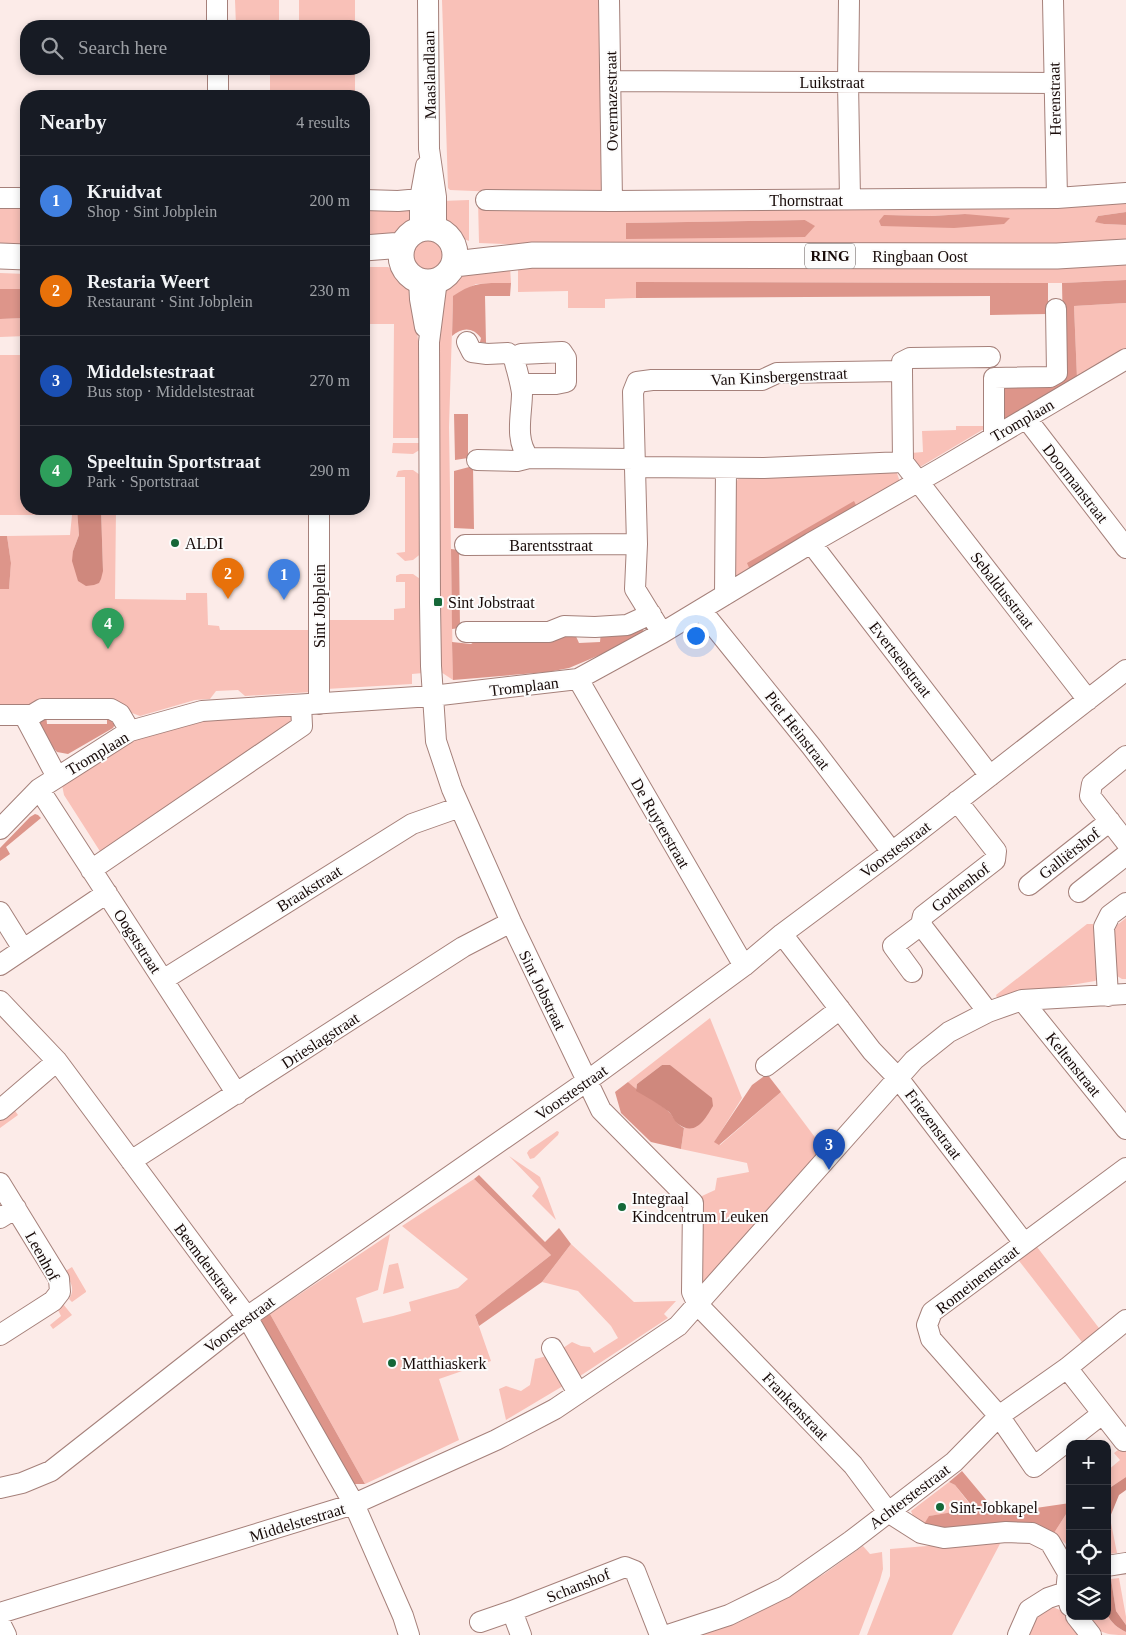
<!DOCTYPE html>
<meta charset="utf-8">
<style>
body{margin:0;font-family:Georgia,serif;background:#242831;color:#f1f3f6}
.controls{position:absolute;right:15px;bottom:15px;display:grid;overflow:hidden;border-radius:10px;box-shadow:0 2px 8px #0003}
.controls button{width:45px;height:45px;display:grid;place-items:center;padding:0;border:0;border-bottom:1px solid #363941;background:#171b24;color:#f1f3f6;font:25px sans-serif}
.you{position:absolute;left:695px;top:635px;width:18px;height:18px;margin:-12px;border:4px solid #fff;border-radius:50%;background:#1a73e8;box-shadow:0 0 0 8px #1a73e833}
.badge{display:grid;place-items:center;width:32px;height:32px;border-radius:50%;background:#8eb4a0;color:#fff;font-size:16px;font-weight:700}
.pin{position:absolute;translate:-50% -41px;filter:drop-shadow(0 1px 2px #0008)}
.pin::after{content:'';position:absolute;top:26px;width:18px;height:15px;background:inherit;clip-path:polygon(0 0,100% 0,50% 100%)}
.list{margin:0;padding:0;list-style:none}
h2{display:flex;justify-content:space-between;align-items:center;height:65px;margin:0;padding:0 20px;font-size:21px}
h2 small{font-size:16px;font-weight:400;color:#9ea1a6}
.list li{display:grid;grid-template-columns:32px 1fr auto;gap:15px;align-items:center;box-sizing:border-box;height:90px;padding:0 20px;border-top:1px solid #363941}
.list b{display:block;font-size:19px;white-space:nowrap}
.list p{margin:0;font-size:16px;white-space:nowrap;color:#9ea1a6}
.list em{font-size:16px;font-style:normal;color:#9ea1a6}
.icon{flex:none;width:28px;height:28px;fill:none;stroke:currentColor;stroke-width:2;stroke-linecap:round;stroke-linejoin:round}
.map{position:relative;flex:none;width:1126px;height:1635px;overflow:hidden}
.search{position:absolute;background:#171b24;box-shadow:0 2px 8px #0003;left:20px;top:20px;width:350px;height:55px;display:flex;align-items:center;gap:12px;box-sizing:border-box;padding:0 18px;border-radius:20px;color:#9ea1a6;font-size:19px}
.panel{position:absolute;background:#171b24;box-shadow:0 2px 8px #0003;left:20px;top:90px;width:350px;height:425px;border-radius:20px}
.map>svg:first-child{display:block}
</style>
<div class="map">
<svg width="1126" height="1635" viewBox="0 0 1126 1635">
<rect width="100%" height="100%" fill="#fcebe8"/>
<path fill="#f9c1b8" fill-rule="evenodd" d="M235 0H279V23H299V0H355V26H236Z
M442 0H602L601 191 600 196 450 190 448 188Z
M270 69H355V96H270Z
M469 200V241L459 237 443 220 441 201Z
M478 200 1126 202V212L1098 216 1096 221 1104 224 1126 225V244L612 248 479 243ZM965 214 1004 224 884 215 932 216ZM805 220 814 226 626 223Z
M364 205 413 208 412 221 400 235 364 243Z
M0 209H26V245L0 243Z
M412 255a16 16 0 1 1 32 0a16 16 0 1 1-32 0Z
M1126 259V280L1062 283 636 282V298L605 299V308H568V291L518 292V267Z
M510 266 511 283 476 284 453 297 449 427 453 680 438 670 435 427 440 296 447 284 458 274Z
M364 267H388L398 272 409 284 414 299 422 381V438H393L394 324H364Z
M0 273 26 274V289H0Z
M1126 303V349L1077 378 1074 306Z
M26 318V336L0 337V319Z
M0 355H26V509H77L79 535 73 551 103 571 101 509H116L115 599 186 600V593H207L208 625 219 626 220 630H312V692L245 696 238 690 216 691 210 699 195 700 140 716 132 713 129 714 0 711V589L9 588 11 563 7 536 70 535 72 515H0Z
M956 426H989L920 467 913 464 911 453 923 452 922 431 956 430Z
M393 443H422L421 449 413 454 392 453Z
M895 467 900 482 730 582V494L738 479 796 477V471Z
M404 470H413L423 477V552L413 560 405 561 396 553 405 552V477H396L398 471Z
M400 574H413L423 581V673L412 674V684L326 689V620H394V609L405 608V582H396V576Z
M301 716 103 856 64 795 62 785C81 772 101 757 122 745 172 717 244 716 301 716Z
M1126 918V979H1122L1117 976 1114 932 1117 925Z
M1087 924H1093L1096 928 1100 977 1095 981 1024 993 998 1001 996 995Z
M710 1018 742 1098 715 1141 720 1145 781 1092 823 1148 700 1286 702 1196 715 1190 717 1178 749 1172 747 1163 681 1149 684 1128H692L670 1065H662L637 1084 636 1091 628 1082Z
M13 1108 18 1115 0 1128V1120Z
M557 1131 559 1132 558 1135 534 1158 530 1159 527 1153 529 1150Z
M509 1156 540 1177 556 1220 532 1196 539 1187Z
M474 1179 551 1255 475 1315 491 1361 439 1379 459 1440 365 1484 270 1314 390 1234 378 1290 356 1298 363 1323 393 1316 411 1311 409 1302 458 1288 468 1279 402 1226Z
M1031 1239 1102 1332 1085 1346 1013 1253Z
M571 1244 634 1302 676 1301 664 1314 668 1318 577 1378 560 1350 572 1342 581 1346 590 1347 594 1353 618 1338 611 1326 578 1291 542 1282Z
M398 1263 404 1288 383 1294 389 1265Z
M72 1267 86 1291V1292L72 1302 69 1299C76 1288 70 1281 64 1272Z
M63 1304 72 1315 53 1329 50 1325 61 1316 57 1308Z
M551 1355 568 1383 506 1420 499 1389 506 1386 521 1391 530 1385 535 1359Z
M1126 1444V1477L1111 1487 1107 1492V1471L1120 1460 1114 1453Z
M949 1482 955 1485 972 1507V1509L930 1516 924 1524 913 1516 911 1511Z
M1070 1508V1551L1067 1545 1054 1533Z
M1110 1518 1117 1553 1108 1554V1538Z
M1002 1540 952 1635H867L890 1576V1549Z
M863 1546 870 1554 882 1552 883 1569 880 1580 859 1635H701L739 1622 824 1574Z
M1119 1578 1126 1617V1625L1116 1611 1111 1579Z
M1051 1607C1072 1611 1066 1625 1078 1635H1027C1034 1620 1036 1614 1051 1607Z
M1107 1614C1111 1623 1118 1628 1126 1632V1635C1106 1635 1098 1634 1087 1616H1107Z"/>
<path fill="#dd958a" d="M1126 212V225L1104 224 1095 222 1098 216Z
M965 214 1010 218 1004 224 954 228 881 226 879 221 884 215 932 216Z
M805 220 815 226 805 237 626 239V223Z
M1126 280V303L1074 306 1077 378 1002 423 1001 385 1064 381 1062 283Z
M636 282 1048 283V314L990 315V296L636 298Z
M511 283 510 296H485L486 343 480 342 481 338C473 327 462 327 452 336L453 296C474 281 487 283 511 283Z
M0 289H26V318L0 319Z
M454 414H468V458L455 460Z
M473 466 474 529 454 528V471Z
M854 501 857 507 750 570 747 563Z
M0 536H7L11 563 9 589H0Z
M451 549 459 550 460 628 452 629Z
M646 619 643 631 628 643 569 668 548 672 453 680 452 642 471 644 479 639 574 632 579 643 600 642 601 631Z
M46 714 47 724H107V714L116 722 113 728 68 754 57 752 38 730V721Z
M35 814 38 815 41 818 6 847 10 854 0 861V848L30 817Z
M767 1074 781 1092 719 1145 714 1142 752 1085Z
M628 1082C640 1094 658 1101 670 1113 676 1120 675 1123 684 1128L681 1149 651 1142 621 1113 615 1092Z
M479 1175 545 1242 559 1228 571 1244 542 1282 479 1326 475 1315 551 1255 474 1179Z
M270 1314 365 1484H353L260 1321Z
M962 1471 993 1508 1029 1509 1070 1503V1508L1054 1533 1031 1523H1009L939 1530 924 1524 929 1516 971 1509 972 1506 955 1485 949 1482Z"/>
<path fill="#cf887d" d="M77 509H101L103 571 101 579 99 583 94 585 86 586 78 581 72 561 73 551 79 535Z
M662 1065H670L712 1098 713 1106C705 1119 696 1137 678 1124 674 1121 673 1116 669 1112 659 1104 647 1097 636 1091L637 1084Z
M1126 1477V1490L1119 1495 1108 1522 1107 1554V1492L1111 1487Z
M1111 1579 1116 1611 1126 1625V1632C1118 1628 1111 1623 1107 1614V1580Z"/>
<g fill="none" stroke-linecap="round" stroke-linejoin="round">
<g stroke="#a5807a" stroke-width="22">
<path id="minor" d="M217 0V26
M428 0 429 149 436 197V228
M609 0 612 201
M849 0 848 82 850 199
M1053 0 1057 198
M218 69V96
M611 81 1054 83
M0 198H26
M364 200 398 201 420 199
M486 200 612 201 1057 198 1126 193
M420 229V199L426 166
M419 280 420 299 425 327
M437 280 429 342 430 603 431 666 436 741 452 789 511 922 601 1110 693 1203 692 1292 698 1305 853 1465 888 1512 921 1533 944 1538 1006 1532 1032 1533 1050 1542 1068 1573 1066 1592 1070 1606
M467 342 472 352 487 354 508 353C516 360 514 361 517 370 519 378 521 385 522 393 522 414 514 440 529 458
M514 358 521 354 562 352 566 358V382L556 384H521
M902 371 903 462 1088 700
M1026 418 1126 548
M994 436V378L1050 377 1057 373 1056 309
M477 460 517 461 529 458 635 459
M636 467 764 468 903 462
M811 543 990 776
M465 545 637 544
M725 595 726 469
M701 610 811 746 892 852
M466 632H549L564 626 595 627 627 625 651 614
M662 633 635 589 637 544 633 392 637 382 652 380H762L777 373 902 371V362L910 358 990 357
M578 679 744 966
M319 704V509
M0 715H32L42 709H111L120 714 130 731
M24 715 57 777
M1126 756 1092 784 1090 796 1126 842
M39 789 237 1094
M957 801 996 851 995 860 923 916 921 925 988 1012
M0 829 39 789 130 731 202 711 432 696 578 679 662 633 811 543 940 469 1126 359
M91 870 302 726 301 705
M1029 885 1110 821
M1079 892 1126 855
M0 912 23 949
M782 934 872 1051 898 1078 1024 1243
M0 965 107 893
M912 972 893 946 921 925
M163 980 412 824 460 807
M1108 996 1104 927 1110 915 1126 903
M1022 1000 1126 1129
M0 1001 57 1061 247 1317 354 1504 403 1616 409 1635
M766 1066 840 1009
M0 1110 57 1061
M131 1161 463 947 511 922
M0 1183 59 1279 60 1292 53 1301 0 1335
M0 1218 16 1208
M552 1348 578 1393
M1067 1368 1124 1441
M1102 1414 1034 1467 999 1416 931 1339 927 1325 932 1312 1126 1168
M0 1488 22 1483 51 1471 247 1317 587 1081 744 966 782 934 892 852 1126 670
M1107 1566 1126 1563
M512 1611 521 1635
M0 1613 354 1504 496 1440 555 1409 678 1326 914 1060 949 1032 988 1012 1022 1000 1126 994
M1076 1616 1091 1635
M480 1622 512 1611 625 1567 635 1571 660 1635
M0 1623 6 1635
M668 1635 729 1615 784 1588 851 1541 954 1462 999 1416 1067 1368 1126 1320
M1018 1635 1029 1610 1048 1598 1066 1592"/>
</g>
<g stroke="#a5807a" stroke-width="27">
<path id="major" d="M401 255a27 27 0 1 1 54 0a27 27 0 1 1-54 0Z
M364 248 403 245
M0 256 26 257
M454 264 533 255 1057 256 1126 252"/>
</g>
<use href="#minor" stroke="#fff" stroke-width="20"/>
<use href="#major" stroke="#fff" stroke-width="25"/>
</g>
<g fill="#156738" stroke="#fcfcfc" stroke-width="2">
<circle cx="175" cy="543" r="5"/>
<rect x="433" y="597" width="10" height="10" rx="2.5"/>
<circle cx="622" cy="1207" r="5"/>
<circle cx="392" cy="1363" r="5"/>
<circle cx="940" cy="1507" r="5"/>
</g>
<g text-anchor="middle" stroke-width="4" stroke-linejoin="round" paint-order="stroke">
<rect fill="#fcfcfc" stroke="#5c5351" stroke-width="1" x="805" y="243.5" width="50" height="25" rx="4"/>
<g font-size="15" font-weight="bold" fill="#170a08">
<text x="830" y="261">RING</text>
</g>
<g font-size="16" fill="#170a08" stroke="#fcfcfc">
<text transform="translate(429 75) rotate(-91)" y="6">Maaslandlaan</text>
<text x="832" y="88">Luikstraat</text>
<text transform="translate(1054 99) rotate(-91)" y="6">Herenstraat</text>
<text transform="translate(611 101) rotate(-91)" y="6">Overmazestraat</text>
<text x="806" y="206">Thornstraat</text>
<text x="920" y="262">Ringbaan Oost</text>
<text transform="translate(779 376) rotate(-3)" y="6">Van Kinsbergenstraat</text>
<text transform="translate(1022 420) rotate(-30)" y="6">Tromplaan</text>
<text transform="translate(1076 483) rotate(52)" y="6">Doormanstraat</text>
<text x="551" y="551">Barentsstraat</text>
<text transform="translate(1003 590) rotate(52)" y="6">Sebaldusstraat</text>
<text transform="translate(319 606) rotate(-90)" y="6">Sint Jobplein</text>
<text transform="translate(901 659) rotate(52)" y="6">Evertsenstraat</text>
<text transform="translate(524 686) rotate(-7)" y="6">Tromplaan</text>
<text transform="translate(798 730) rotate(52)" y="6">Piet Heinstraat</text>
<text transform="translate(97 753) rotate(-31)" y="6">Tromplaan</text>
<text transform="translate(661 823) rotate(60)" y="6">De Ruyterstraat</text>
<text transform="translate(895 849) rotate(-37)" y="6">Voorstestraat</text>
<text transform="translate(1069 853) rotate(-38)" y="6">Galliërshof</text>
<text transform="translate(960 887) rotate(-38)" y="6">Gothenhof</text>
<text transform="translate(309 888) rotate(-32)" y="6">Braakstraat</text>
<text transform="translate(138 941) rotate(57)" y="6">Oogststraat</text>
<text transform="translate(543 990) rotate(64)" y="6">Sint Jobstraat</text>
<text transform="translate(320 1040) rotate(-33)" y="6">Drieslagstraat</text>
<text transform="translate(1074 1064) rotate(51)" y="6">Keltenstraat</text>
<text transform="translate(571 1092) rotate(-35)" y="6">Voorstestraat</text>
<text transform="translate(934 1124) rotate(53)" y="6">Friezenstraat</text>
<text transform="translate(43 1256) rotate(61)" y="6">Leenhof</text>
<text transform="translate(207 1263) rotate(53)" y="6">Beemdenstraat</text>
<text transform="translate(977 1279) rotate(-38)" y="6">Romeinenstraat</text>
<text transform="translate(239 1324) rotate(-37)" y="6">Voorstestraat</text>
<text transform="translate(796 1406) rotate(46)" y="6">Frankenstraat</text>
<text transform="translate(909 1496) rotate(-37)" y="6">Achterstestraat</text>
<text transform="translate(297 1522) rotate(-17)" y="6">Middelstestraat</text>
<text transform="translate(578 1585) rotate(-22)" y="6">Schanshof</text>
</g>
<g font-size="16" fill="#170a08" stroke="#fcfcfc" text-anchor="start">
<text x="185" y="549">ALDI</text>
<text x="448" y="608">Sint Jobstraat</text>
<text x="632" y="1204">Integraal<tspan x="632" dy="18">Kindcentrum Leuken</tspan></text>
<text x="402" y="1369">Matthiaskerk</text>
<text x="950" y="1513">Sint-Jobkapel</text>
</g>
</g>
</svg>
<div class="controls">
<button>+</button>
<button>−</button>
<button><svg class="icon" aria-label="locate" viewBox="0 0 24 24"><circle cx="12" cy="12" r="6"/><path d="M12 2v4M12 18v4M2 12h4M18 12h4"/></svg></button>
<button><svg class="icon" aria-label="layers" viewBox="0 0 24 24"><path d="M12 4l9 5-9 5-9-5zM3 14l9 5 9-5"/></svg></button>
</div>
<div class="you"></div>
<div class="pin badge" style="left:284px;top:600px;background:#3f7fe0">1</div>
<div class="pin badge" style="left:228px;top:599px;background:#e8710a">2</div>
<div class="pin badge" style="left:829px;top:1170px;background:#1a4fb4">3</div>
<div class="pin badge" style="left:108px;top:649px;background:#2e9e5b">4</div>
<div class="search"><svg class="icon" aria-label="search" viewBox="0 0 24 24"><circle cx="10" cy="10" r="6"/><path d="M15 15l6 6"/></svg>Search here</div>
<section class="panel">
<h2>Nearby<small>4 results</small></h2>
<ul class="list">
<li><span class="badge" style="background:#3f7fe0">1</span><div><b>Kruidvat</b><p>Shop · Sint Jobplein</p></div><em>200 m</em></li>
<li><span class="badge" style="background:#e8710a">2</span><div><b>Restaria Weert</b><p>Restaurant · Sint Jobplein</p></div><em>230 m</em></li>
<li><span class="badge" style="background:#1a4fb4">3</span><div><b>Middelstestraat</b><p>Bus stop · Middelstestraat</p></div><em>270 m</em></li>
<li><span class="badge" style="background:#2e9e5b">4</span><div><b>Speeltuin Sportstraat</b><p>Park · Sportstraat</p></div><em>290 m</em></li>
</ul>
</section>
</div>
